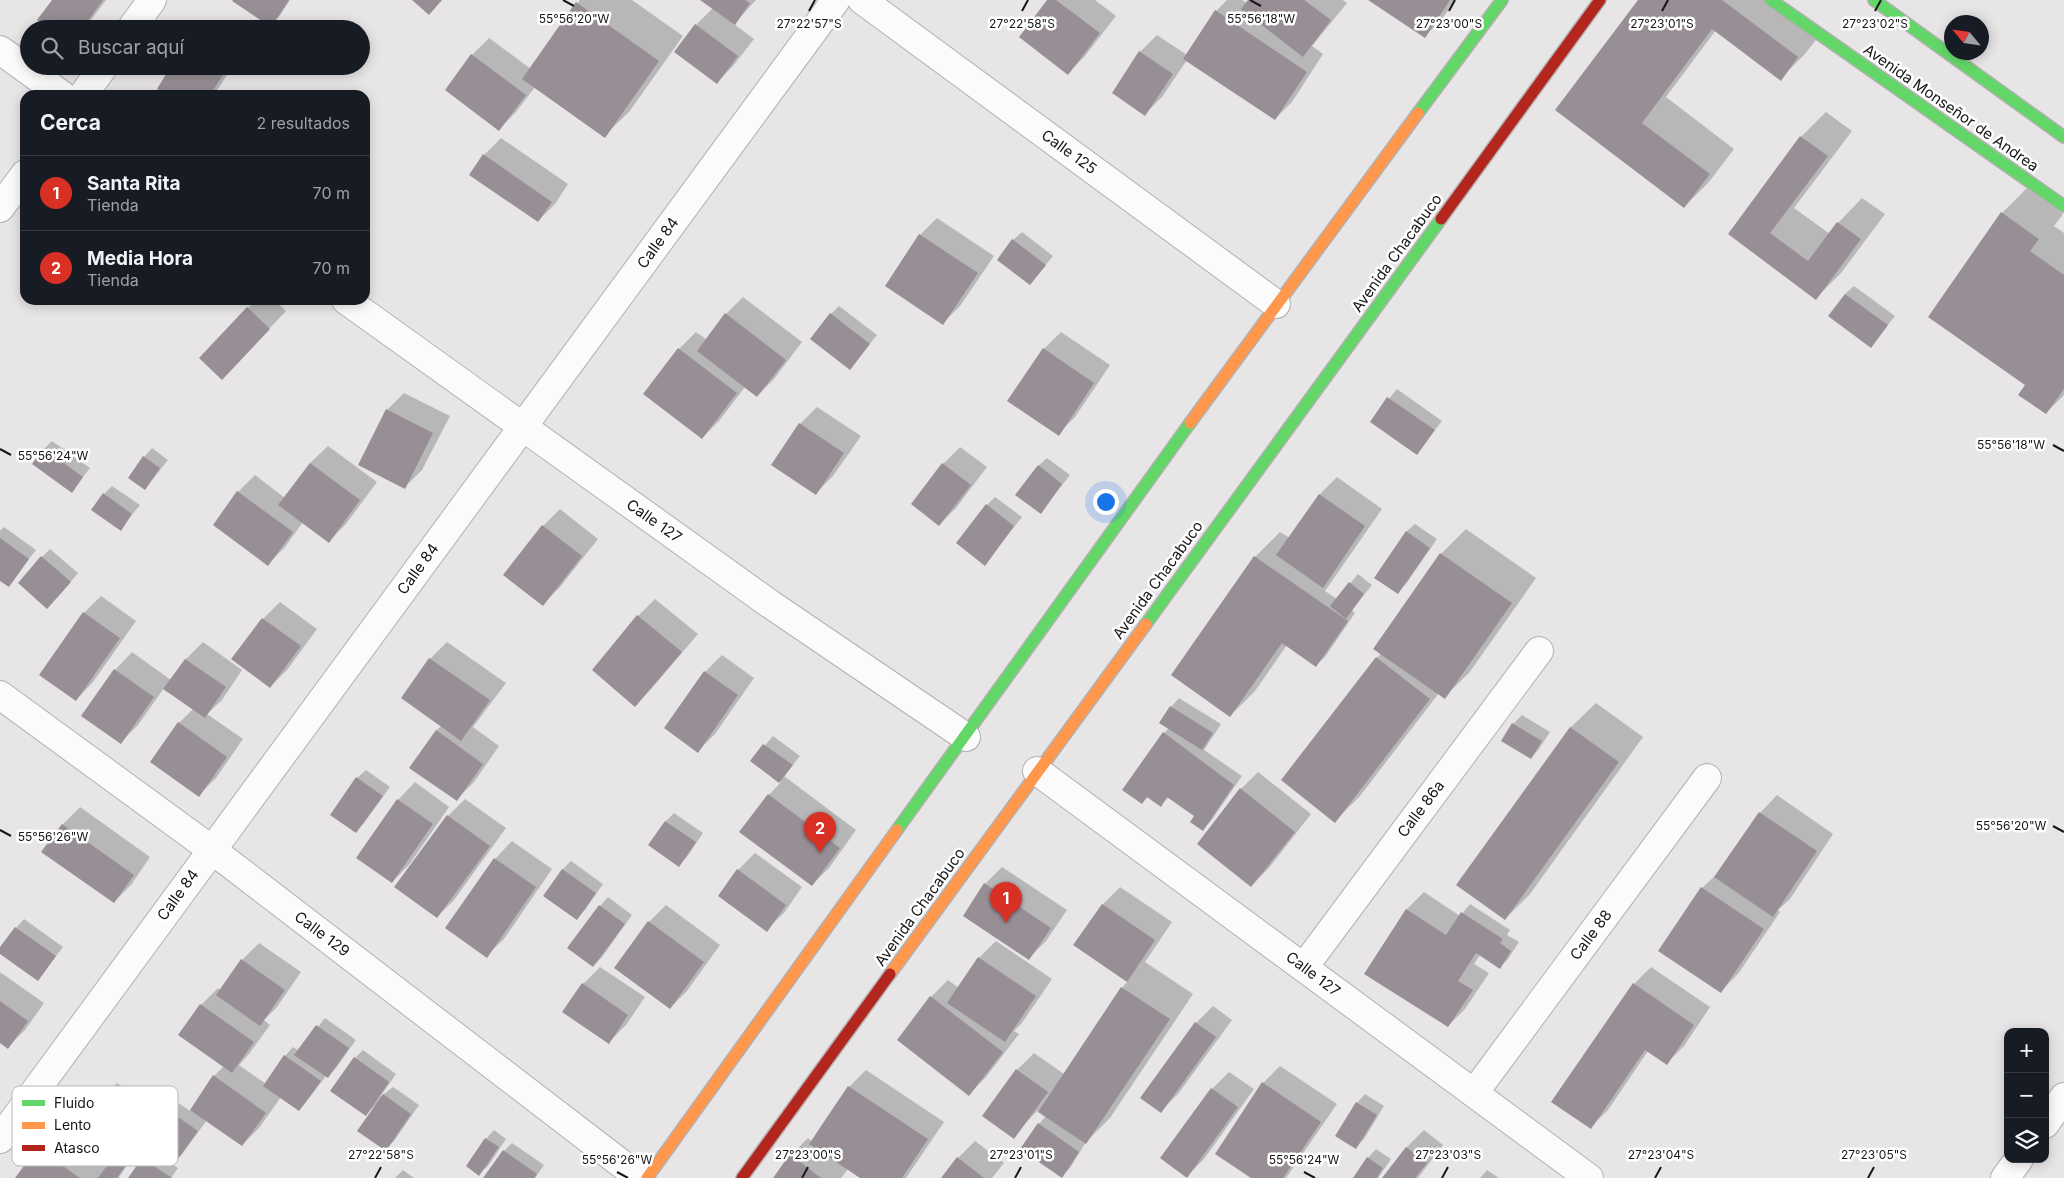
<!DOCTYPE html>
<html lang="es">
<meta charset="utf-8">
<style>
body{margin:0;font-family:Inter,sans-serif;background:#242831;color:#f1f3f6}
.controls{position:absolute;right:15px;bottom:15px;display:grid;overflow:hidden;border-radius:10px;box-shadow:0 2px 12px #0003}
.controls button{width:45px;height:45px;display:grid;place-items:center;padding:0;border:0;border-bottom:1px solid #363941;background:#171b24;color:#f1f3f6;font:25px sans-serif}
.compass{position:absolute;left:1944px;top:15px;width:45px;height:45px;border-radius:50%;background:#171b24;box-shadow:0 2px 12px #0003;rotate:299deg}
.you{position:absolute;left:1105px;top:501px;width:18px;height:18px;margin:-12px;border:4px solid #fff;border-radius:50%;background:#1a73e8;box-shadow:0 0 0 8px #1a73e833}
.badge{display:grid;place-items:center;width:32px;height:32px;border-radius:50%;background:#d93025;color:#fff;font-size:16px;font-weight:700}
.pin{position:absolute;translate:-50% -41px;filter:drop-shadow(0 1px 2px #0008)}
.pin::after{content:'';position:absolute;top:26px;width:18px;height:15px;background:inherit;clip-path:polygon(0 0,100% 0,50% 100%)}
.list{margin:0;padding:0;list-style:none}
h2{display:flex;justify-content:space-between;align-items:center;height:65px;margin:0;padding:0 20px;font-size:21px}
h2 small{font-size:16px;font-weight:400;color:#9ea1a6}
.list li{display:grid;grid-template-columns:32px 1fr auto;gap:15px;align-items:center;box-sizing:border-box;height:75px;padding:0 20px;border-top:1px solid #363941}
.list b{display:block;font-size:19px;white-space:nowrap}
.list p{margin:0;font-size:16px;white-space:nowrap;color:#9ea1a6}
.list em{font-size:16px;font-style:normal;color:#9ea1a6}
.icon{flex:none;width:28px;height:28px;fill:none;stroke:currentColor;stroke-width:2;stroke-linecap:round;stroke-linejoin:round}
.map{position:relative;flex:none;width:2064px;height:1178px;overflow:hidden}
.search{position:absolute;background:#171b24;box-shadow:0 2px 12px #0003;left:20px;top:20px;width:350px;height:55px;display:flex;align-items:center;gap:12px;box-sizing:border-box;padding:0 18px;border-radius:28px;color:#9ea1a6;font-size:19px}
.panel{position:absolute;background:#171b24;box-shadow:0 2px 12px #0003;left:20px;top:90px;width:350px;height:215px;border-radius:15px}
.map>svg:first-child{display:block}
</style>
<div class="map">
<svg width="2064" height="1178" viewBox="0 0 2064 1178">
<rect width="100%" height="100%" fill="#e7e5e6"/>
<path fill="#0003" d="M54 0H106L84 29H51Z
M234 0H290L279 17 271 25Z
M580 0H632L683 36 629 112 604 136 535 87 516 112 499 129 446 90 472 55 489 38 531 69Z
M702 0H756L734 24 754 39 733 66 716 83 696 25 713 8Z
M1049 0H1095L1116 16 1085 56 1068 73Z
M1227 0H1242L1247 3 1250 0H1343L1347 3 1312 46 1323 54 1292 102 1275 119 1187 60 1162 97 1145 114 1140 52 1157 35 1187 55 1216 11Z
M1371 0H1455L1442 19 1425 36Z
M1640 0H1780L1822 32 1805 54 1780 79 1716 30 1666 97 1734 149 1709 182 1684 207 1557 110Z
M205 25 211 29H201Z
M172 66H233L214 95H169Z
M1826 112 1852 131 1794 208 1830 234 1838 223 1862 198 1885 214 1841 273 1816 298 1730 233 1801 137Z
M501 138 568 184 555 204 538 221 484 155Z
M2027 188 2063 214 2054 226 2064 233V395L2046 413 2027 384 2002 213Z
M937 218 994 256 960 306 943 323 887 286 920 235Z
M1022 232 1053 256 1030 284 1013 240Z
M1854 286 1895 316 1871 346 1845 294Z
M743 297 802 342 774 379 757 396 745 387 719 421 702 438 679 349 696 332 707 340 726 314Z
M257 300H274L286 311 239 361 248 308Z
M839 306 877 335 850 368 831 314Z
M1061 332 1110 365 1075 417 1058 434 1044 349Z
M1397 389 1442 421 1417 453 1371 421Z
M404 393 450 416 422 470 405 487 387 410Z
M817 407 861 436 833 476 816 493 800 424Z
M52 441 90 468 72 491 44 449Z
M328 446 377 482 346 524 329 541 303 522 285 547 268 564 238 492 255 475 285 498 310 463Z
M960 447 987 467 956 508 939 525 943 464Z
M152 448 168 460 145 489 144 457Z
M1047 458 1070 475 1041 512 1038 466Z
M1337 477 1382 509 1325 591 1337 599 1358 574 1372 585 1352 610 1355 613 1325 657 1316 665 1287 645 1255 691 1230 716 1172 675 1255 557 1280 532 1290 538 1320 494Z
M112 486 140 505 120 529 104 494Z
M995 497 1022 517 985 564 987 505Z
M560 509 598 539 560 587 543 604V526Z
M1415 524 1437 539 1406 584 1397 592 1406 532Z
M4 527 36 550 8 585 0 580V531Z
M1466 529 1536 578 1469 673 1444 697 1439 693 1360 796 1335 821 1282 780 1381 653 1375 649 1441 554Z
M50 549 78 573 56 599 42 557Z
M101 596 136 621 93 682 76 700 84 613Z
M655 599 698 634 652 688 635 705 593 670 638 616Z
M280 602 317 629 287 670 270 687 263 619Z
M203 642 242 670 222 700 207 714 243 739 216 778 199 795 179 723 193 709 164 688 138 725 121 742 83 715 115 670 132 652 171 680 186 659Z
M447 642 506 683 473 727 499 746 474 782 456 800 436 731 442 725 403 698 430 659Z
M722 655 754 678 715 734 698 751 705 672Z
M1179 698 1221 724 1204 750 1242 776 1211 821 1203 829 1196 816 1169 797 1161 805 1148 796 1142 802 1164 733 1169 728 1171 707Z
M1596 703 1643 737 1530 894 1505 919 1458 885 1571 727Z
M1522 715 1550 732 1539 749 1531 758 1503 740 1513 724Z
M773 736 800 756 784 776 856 830 829 868 812 885 769 795 781 782 752 761Z
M366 770 390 787 364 823 356 832 332 815 357 778Z
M1258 772 1311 814 1268 869 1251 886 1241 789Z
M415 782 449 807 409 865 392 882 398 800Z
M1777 795 1833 834 1790 899 1778 910 1780 912 1738 974 1721 991 1702 888 1720 871 1760 813Z
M465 799 506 828 454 900 437 917 448 816Z
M80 807 150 857 131 885 114 902 43 852 63 824Z
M674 813 703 833 687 857 679 865 650 845 666 821Z
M512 841 552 869 504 939 486 956 446 928 495 859Z
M755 853 802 887 784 913 766 930 719 895 738 870Z
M571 861 603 884 585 910 577 918 545 896 563 869Z
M1002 867 1067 910 1046 941 1029 958 985 884Z
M1120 887 1172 922 1145 962 1193 994 1110 1118 1086 1142 1070 1168 1062 1176 1039 1124 1046 1116 1037 1111 1013 1137 984 1116 1017 1070 1034 1053 1064 1074 1122 988 1128 981 1075 945 1103 904Z
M1424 892 1460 916 1470 904 1510 930 1507 935 1519 942 1508 959 1500 967 1480 955 1474 964 1489 973 1465 1009 1448 1026 1366 974 1407 909Z
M608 897 632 915 602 957 593 966 569 948 600 906Z
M666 905 720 945 687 991 670 1008 649 922Z
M24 919 63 947 38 980 0 953V950L16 928Z
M996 941 1052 979 1022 1023 1014 1031 1019 1034 986 1077 969 1094 931 997 948 980 959 988 979 958Z
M259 943 301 972 277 1007 264 1020 270 1025 249 1054 239 1065 266 1084 285 1056 293 1047 299 1051 325 1018 356 1040 336 1068 327 1077 326 1076 307 1101 299 1110 281 1097 259 1128 242 1145 207 1120 183 1153 175 1162 169 1111 177 1102 190 1111 214 1076 224 1066 201 1005 218 988 221 990 242 960Z
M600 967 645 997 626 1025 609 1042 583 984Z
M1651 967 1710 1007 1684 1046 1667 1063 1648 1051 1608 1110 1591 1127 1634 984Z
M0 972 44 1003 25 1030 8 1047 0 1042Z
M1213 1006 1232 1020 1178 1094 1161 1111 1196 1023Z
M363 1050 396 1074 380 1097 393 1087 419 1105 394 1141 385 1149 377 1104 366 1114 355 1058Z
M1280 1066 1337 1104 1286 1178H1253L1263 1083Z
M866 1070 944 1122 906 1178H859L860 1177 848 1169 841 1178H774L791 1155 808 1138 812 1142 849 1087Z
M1229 1072 1254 1089 1204 1159 1187 1176 1162 1158 1212 1089Z
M117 1083 157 1111 137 1137 144 1141 119 1177 121 1178H17L38 1148 55 1131 107 1168 128 1139 93 1114Z
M1365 1094 1384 1106 1364 1139 1355 1148 1357 1103Z
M494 1130 506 1139 488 1166 479 1174 467 1166 486 1139Z
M1424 1130 1443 1145 1418 1178H1383L1407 1147Z
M975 1141 1004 1163 992 1178H943L958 1158Z
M512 1143 544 1165 535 1178H485L504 1151Z
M1376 1149 1391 1159 1378 1178H1354L1368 1158Z
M152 1150 178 1168 171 1178H130Z
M403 1170 414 1178H395Z
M1487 1170 1499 1178H1480Z"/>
<path fill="#988f96" d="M52 0H103L82 29H49L37 20Z
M233 0H289L271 27 232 1Z
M412 0H442L429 15Z
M700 0H745L750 3 735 25Z
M1047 0H1056L1100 33 1068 75 1019 37Z
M1248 0H1304L1331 20 1303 57 1241 9Z
M1368 0H1450L1425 38Z
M1638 0H1722L1798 57 1781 81 1712 29 1642 123 1710 174 1684 208 1555 110Z
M576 2 659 61 605 138 522 79Z
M1215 10 1307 72 1275 120 1183 59Z
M695 24 738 56 717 84 674 52Z
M1139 51 1173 74 1145 116 1112 93Z
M471 54 526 95 499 131 445 90Z
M171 66H227L228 67 210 95H167L157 89Z
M1800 136 1828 156 1770 233 1808 261 1837 222 1861 239 1816 300 1728 234Z
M483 154 552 202 538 222 469 175Z
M2001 212 2039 239 2030 251 2064 275V389L2046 414 2018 395 2025 385 1928 317Z
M919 234 978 273 943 325 885 286Z
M1012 239 1046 265 1030 285 997 260Z
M1845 294 1888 325 1871 348 1828 316Z
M247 307 270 329 222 380 199 358Z
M725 313 786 360 757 397 697 351Z
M830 313 870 344 850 370 810 339Z
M678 348 737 393 702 439 643 394Z
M1043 348 1094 383 1059 436 1007 401Z
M1387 397 1435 430 1417 455 1370 422Z
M386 409 433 433 405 489 358 465Z
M799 423 844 453 816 495 771 465Z
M43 448 83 477 72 493 32 464Z
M143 456 160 468 145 490 128 478Z
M310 463 360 500 329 543 278 505Z
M942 463 971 485 939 526 911 504Z
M1038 465 1062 484 1041 514 1015 495Z
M237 491 293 532 268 566 213 525Z
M103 493 132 514 121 531 91 510Z
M1319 494 1365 526 1323 588 1276 555Z
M986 504 1014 526 985 566 956 543Z
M542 525 582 556 543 606 503 575Z
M1406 531 1430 548 1398 594 1374 578Z
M0 538 29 559 9 587 0 581Z
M1440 553 1512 603 1445 699 1373 649Z
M41 556 71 582 47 609 18 583Z
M1254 556 1348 621 1316 667 1282 643 1230 717 1171 675Z
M1349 582 1364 594 1346 619 1330 606Z
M83 612 120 638 76 701 39 675Z
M637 615 682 652 635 707 592 670Z
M262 618 301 646 270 688 231 659Z
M1376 657 1430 699 1335 823 1281 780Z
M429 658 490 700 461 741 401 698Z
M185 659 226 687 205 718 163 689Z
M114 669 154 697 121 744 81 716Z
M704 671 738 695 698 753 664 728Z
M1170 706 1213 733 1202 750 1159 723Z
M178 722 227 757 199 797 150 762Z
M1512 723 1542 741 1531 759 1501 741Z
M1570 727 1619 762 1505 920 1456 885Z
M436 730 483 764 457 801 409 768Z
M1163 732 1234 785 1203 831 1190 822 1194 816 1167 797 1161 807 1147 797 1142 804 1122 790Z
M763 744 793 765 779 783 750 761Z
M356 777 383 796 356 833 330 815Z
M1240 788 1295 832 1251 887 1197 844Z
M768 794 840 848 812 886 739 832Z
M397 799 433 824 392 883 356 858Z
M1759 812 1817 851 1773 917 1714 877Z
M447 815 490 846 437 918 394 887Z
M665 821 696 842 679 867 648 845Z
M62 824 134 875 114 903 41 852Z
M494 858 536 887 487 958 445 928Z
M562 869 596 893 577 920 543 896Z
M737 869 786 905 767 932 718 896Z
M984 883 1051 928 1029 960 963 916Z
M1701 887 1764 929 1721 993 1658 951Z
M1102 904 1155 940 1127 982 1073 945Z
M599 905 625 924 593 967 567 948Z
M1406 909 1446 935 1461 912 1503 939 1500 943 1511 951 1500 969 1476 953 1458 981 1473 990 1448 1027 1364 974Z
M648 921 704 962 670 1009 614 968Z
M15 927 56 956 38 981 0 954V947Z
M978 957 1036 996 1005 1042 947 1003Z
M241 959 285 990 260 1026 216 995Z
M582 983 628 1015 609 1044 562 1012Z
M1633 983 1694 1025 1667 1065 1645 1050 1591 1129 1551 1102Z
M1121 987 1170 1019 1086 1144 1038 1112Z
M930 996 1003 1052 969 1096 897 1040Z
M0 1001 28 1021 8 1049 0 1043Z
M200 1004 254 1042 232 1073 178 1035Z
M1195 1022 1216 1037 1161 1113 1140 1098Z
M316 1025 349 1048 328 1078 294 1055Z
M284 1055 321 1081 299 1111 263 1086Z
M354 1057 389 1082 366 1116 330 1091Z
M1016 1069 1048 1092 1014 1139 982 1116Z
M213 1075 266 1113 242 1146 190 1110Z
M1262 1082 1321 1122 1283 1178H1251L1215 1154Z
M848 1086 928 1139 902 1178H860L809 1144Z
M1211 1088 1238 1107 1187 1178 1160 1158Z
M383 1094 411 1114 386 1151 357 1131Z
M1356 1102 1377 1115 1356 1149 1335 1136Z
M168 1110 198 1131 175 1163 145 1142Z
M1038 1123 1079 1152 1062 1178 1020 1149Z
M485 1138 499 1147 479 1176 466 1166Z
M124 1142 137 1150 117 1178H98Z
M1406 1147 1427 1163 1415 1178H1382Z
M37 1148 80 1178H15Z
M503 1150 537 1174 534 1178H483Z
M790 1154 821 1178H773Z
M957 1157 984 1178H941Z
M1367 1157 1383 1168 1377 1178H1353Z
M142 1158 172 1178H128Z"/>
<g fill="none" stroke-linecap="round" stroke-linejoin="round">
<g stroke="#b2b0b1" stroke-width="30">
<path id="street" d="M862 0 1276 304
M131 29 152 0
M0 50 62 95
M83 95 104 66
M0 208 25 174
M346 300 770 604 966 737
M0 695 212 850 640 1178
M1037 771 1589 1178
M1304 967 1539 651
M1474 1093 1707 778
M2045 1124 2064 1097
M0 1139 836 0
M2005 1178 2019 1159"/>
</g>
<g stroke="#b2b0b1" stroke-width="14">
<path id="fast" d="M1771 0 2064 206
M1874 0 2064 137
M1418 113 1502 0
M1146 624 1441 219
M897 830 1190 423"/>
</g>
<g stroke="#b2b0b1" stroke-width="14">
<path id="slow" d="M1190 423 1418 113
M890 974 1146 624
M647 1178 897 830"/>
</g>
<g stroke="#b2b0b1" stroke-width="14">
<path id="jam" d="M1441 219 1600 0
M742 1178 890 974"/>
</g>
<use href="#street" stroke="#fbfbfb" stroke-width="28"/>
<use href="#fast" stroke="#63d668" stroke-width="11"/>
<use href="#slow" stroke="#ff974d" stroke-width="11"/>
<use href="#jam" stroke="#b3261e" stroke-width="11"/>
</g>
<path fill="none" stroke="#171617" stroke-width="2" d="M563 0 574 6M1250 0 1261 6M809 11 815 0M1022 11 1028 0M1449 11 1455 0M1662 11 1668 0M1875 11 1881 0M2053 445 2064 451M0 449 11 455M2053 826 2064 832M0 830 11 836M617 1172 628 1178M1304 1172 1315 1178M375 1178 381 1167M802 1178 808 1167M1015 1178 1021 1167M1442 1178 1448 1167M1655 1178 1661 1167M1868 1178 1874 1167"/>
<g text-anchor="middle" stroke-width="5" stroke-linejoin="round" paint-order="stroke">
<g font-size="15" fill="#171617" stroke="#fff">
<text transform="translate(1951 108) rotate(35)" y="5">Avenida Monseñor de Andrea</text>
<text transform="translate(1069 152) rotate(36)" y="5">Calle 125</text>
<text transform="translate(658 243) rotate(-54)" y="5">Calle 84</text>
<text transform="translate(1397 253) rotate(-54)" y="5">Avenida Chacabuco</text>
<text transform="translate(654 521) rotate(35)" y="5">Calle 127</text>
<text transform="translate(418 569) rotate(-54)" y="5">Calle 84</text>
<text transform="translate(1158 580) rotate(-54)" y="5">Avenida Chacabuco</text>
<text transform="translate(1421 809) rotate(-53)" y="5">Calle 86a</text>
<text transform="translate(178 895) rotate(-54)" y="5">Calle 84</text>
<text transform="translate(920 907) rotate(-54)" y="5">Avenida Chacabuco</text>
<text transform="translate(322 934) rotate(37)" y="5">Calle 129</text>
<text transform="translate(1591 935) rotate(-53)" y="5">Calle 88</text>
<text transform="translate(1313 974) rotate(37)" y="5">Calle 127</text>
</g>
</g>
<rect x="12" y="1086" width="166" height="80" rx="8" fill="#fff" stroke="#b9b9b9" stroke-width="1"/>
<rect x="22" y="1100" width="23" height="6" fill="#63d668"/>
<rect x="22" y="1122" width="23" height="7" fill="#ff974d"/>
<rect x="22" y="1145" width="23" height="6" fill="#b3261e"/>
<g font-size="14" fill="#171617">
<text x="54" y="1108">Fluido</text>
<text x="54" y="1130">Lento</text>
<text x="54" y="1153">Atasco</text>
</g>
<g font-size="12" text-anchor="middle" fill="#171617" stroke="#fff" stroke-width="5" stroke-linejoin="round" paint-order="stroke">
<text x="574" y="23">55°56'20"W</text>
<text x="1261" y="23">55°56'18"W</text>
<text x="809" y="28">27°22'57"S</text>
<text x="1022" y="28">27°22'58"S</text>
<text x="1449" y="28">27°23'00"S</text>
<text x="1662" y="28">27°23'01"S</text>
<text x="1875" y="28">27°23'02"S</text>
<text x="2011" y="449">55°56'18"W</text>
<text x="53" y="460">55°56'24"W</text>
<text x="2011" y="830">55°56'20"W</text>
<text x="53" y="841">55°56'26"W</text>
<text x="381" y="1159">27°22'58"S</text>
<text x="808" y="1159">27°23'00"S</text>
<text x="1021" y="1159">27°23'01"S</text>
<text x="1448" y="1159">27°23'03"S</text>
<text x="1661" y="1159">27°23'04"S</text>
<text x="1874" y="1159">27°23'05"S</text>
<text x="617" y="1164">55°56'26"W</text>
<text x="1304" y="1164">55°56'24"W</text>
</g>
</svg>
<div class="controls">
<button>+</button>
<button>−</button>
<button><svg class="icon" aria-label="layers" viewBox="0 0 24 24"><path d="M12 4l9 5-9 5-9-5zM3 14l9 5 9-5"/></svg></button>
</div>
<svg class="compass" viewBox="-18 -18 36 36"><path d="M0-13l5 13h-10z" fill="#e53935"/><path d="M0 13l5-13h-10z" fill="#9ea1a6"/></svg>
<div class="you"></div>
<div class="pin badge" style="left:1006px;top:923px">1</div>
<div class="pin badge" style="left:820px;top:853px">2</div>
<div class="search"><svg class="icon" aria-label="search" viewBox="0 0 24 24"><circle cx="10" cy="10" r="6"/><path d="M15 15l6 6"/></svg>Buscar aquí</div>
<section class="panel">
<h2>Cerca<small>2 resultados</small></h2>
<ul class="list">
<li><span class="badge">1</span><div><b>Santa Rita</b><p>Tienda</p></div><em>70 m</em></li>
<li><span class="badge">2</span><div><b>Media Hora</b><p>Tienda</p></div><em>70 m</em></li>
</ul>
</section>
</div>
